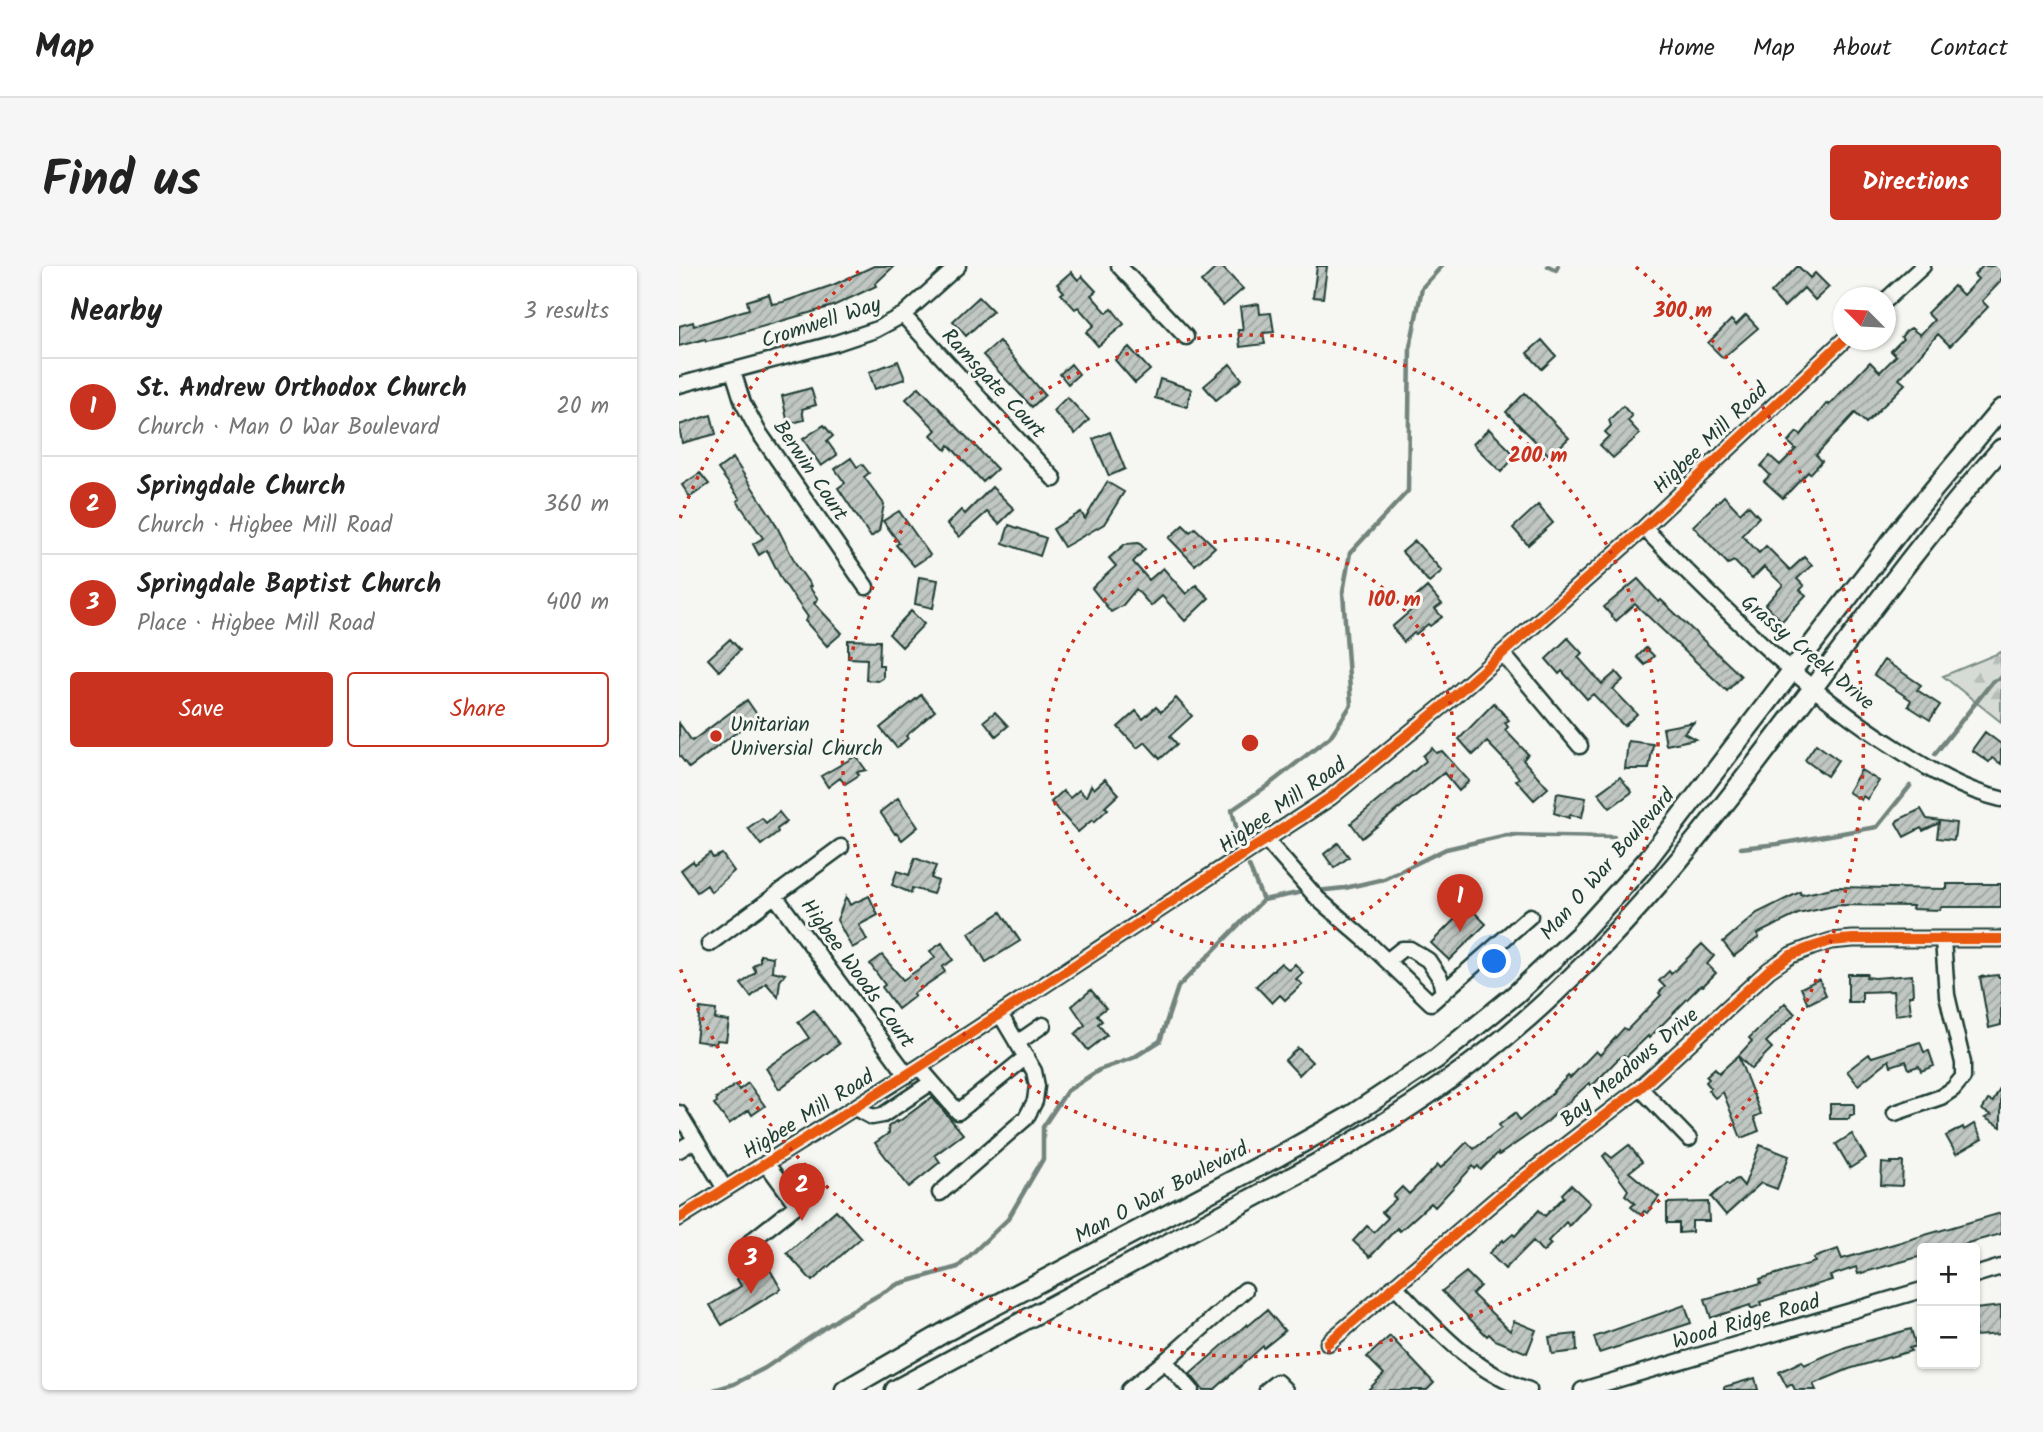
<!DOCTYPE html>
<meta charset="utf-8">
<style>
body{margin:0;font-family:Kalam,sans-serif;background:#f6f6f6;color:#222}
.controls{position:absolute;right:21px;bottom:21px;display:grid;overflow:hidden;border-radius:7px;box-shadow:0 2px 5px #0004}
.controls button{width:63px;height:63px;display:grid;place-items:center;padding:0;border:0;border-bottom:2px solid #e0e0e0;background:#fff;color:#222;font:35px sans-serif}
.compass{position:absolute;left:1154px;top:21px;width:63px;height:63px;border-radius:50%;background:#fff;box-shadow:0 2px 5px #0004;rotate:294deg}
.you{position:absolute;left:816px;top:696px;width:24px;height:24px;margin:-18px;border:5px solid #fff;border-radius:50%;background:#1a73e8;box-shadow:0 0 0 10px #1a73e833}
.badge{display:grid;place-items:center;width:46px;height:46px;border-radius:50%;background:#c8321e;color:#fff;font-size:23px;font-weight:700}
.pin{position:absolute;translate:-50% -58px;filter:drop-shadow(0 2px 4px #0008)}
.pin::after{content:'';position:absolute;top:37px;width:24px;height:21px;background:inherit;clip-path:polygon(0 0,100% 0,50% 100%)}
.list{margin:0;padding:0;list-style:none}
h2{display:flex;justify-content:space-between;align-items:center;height:91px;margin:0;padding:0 28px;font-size:30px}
h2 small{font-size:23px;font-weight:400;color:#767676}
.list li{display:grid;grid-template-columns:46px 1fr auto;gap:21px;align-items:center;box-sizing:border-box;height:98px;padding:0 28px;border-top:2px solid #e0e0e0}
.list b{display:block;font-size:26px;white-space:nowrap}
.list p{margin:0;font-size:23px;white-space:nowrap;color:#767676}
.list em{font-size:23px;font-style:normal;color:#767676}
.actions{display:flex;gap:14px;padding:21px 28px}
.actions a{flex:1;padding:16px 0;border:2px solid #c8321e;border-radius:7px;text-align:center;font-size:24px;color:#c8321e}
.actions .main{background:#c8321e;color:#fff}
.map{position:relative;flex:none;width:1322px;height:1124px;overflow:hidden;border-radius:7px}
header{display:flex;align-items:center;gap:42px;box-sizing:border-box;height:98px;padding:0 35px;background:#fff;border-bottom:2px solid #e0e0e0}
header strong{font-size:33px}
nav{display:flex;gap:38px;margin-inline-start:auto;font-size:24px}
.intro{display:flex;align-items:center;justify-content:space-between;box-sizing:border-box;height:168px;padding:0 42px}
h1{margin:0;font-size:49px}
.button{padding:18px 32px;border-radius:7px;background:#c8321e;color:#fff;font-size:24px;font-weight:700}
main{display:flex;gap:42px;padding:0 42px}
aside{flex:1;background:#fff;border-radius:7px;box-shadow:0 2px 5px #0004}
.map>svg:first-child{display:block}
</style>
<header>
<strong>Map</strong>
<nav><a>Home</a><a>Map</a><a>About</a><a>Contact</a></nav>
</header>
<div class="intro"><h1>Find us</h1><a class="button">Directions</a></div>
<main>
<aside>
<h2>Nearby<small>3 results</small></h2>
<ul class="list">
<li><span class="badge">1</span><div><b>St. Andrew Orthodox Church</b><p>Church · Man O War Boulevard</p></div><em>20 m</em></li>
<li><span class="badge">2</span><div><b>Springdale Church</b><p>Church · Higbee Mill Road</p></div><em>360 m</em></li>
<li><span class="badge">3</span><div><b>Springdale Baptist Church</b><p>Place · Higbee Mill Road</p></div><em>400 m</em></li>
</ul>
<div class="actions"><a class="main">Save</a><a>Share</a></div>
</aside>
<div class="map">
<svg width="1322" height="1124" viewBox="0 0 1322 1124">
<defs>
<pattern id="forest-firs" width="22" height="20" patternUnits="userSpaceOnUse" patternTransform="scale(1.75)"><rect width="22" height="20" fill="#d6dbd6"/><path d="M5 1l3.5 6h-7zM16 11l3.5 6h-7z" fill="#b7bdb8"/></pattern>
<pattern id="building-hatch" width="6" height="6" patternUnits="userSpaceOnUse" patternTransform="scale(1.75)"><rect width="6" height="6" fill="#c1c8c3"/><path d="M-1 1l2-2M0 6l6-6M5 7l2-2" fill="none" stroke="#9ca49f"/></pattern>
</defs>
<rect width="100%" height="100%" fill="#f6f6f2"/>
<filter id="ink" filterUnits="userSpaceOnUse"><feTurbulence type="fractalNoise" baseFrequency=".0143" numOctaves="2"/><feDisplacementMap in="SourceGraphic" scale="14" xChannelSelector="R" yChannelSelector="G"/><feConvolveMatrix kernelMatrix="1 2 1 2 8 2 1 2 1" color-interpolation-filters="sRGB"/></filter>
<g filter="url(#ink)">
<path fill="url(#forest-firs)" stroke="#7a8c85" stroke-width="2" d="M1322 386V456L1264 410Z"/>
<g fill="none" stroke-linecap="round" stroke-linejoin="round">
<path stroke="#72847d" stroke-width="4.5" d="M869 0 877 4 879 0
M1256 488 1314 415 1322 412
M562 581 553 544 588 520 651 471 672 439 664 326 671 287 729 225 731 81 743 22 763 0
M1062 582 1099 578 1198 561 1231 520
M637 625 666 622 705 613 767 583 828 569 935 571
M584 634 629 625
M35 1124 55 1118 86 1102 163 1050 219 1018 279 1001 329 953 364 893V861L388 825 420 804 454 792 481 775 499 721 584 634 570 600"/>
</g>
<path fill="url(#building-hatch)" stroke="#1f3d34" stroke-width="2" d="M195 0H215L196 18 197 20 154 40 44 72 27 75 26 73 0 80V60L14 56 15 60 70 43 68 35 90 28 93 38 104 36 154 19Z
M539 0H542L564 23 544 40 522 16Z
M638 0H648L644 32 634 31Z
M1119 0 1131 12 1136 7 1150 21 1136 34 1125 22 1105 41 1092 27Z
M1304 0H1322V15L1303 35 1309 41 1271 80 1259 68 1220 113 1226 118 1187 157 1176 147 1137 189 1143 195 1131 208 1129 206 1104 232 1085 215 1091 209 1082 200 1091 190 1101 199 1117 183 1109 176 1118 166 1122 169 1148 137 1150 139 1191 96 1201 106 1217 90 1212 85 1224 73 1222 71 1227 65 1232 62 1241 69 1255 54 1248 47 1275 20 1284 29 1299 13 1295 9Z
M392 6 399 14 403 10 417 25 412 29 428 47 433 43 445 58 419 80 407 66 415 59 399 41 396 43 382 28 385 26 378 18Z
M300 31 314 45 287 70 274 55Z
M580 38 581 48 592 47 595 66 584 67 586 78 561 81 559 64H564L561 41Z
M1067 49 1079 62 1044 92 1029 77 1052 54 1057 59Z
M863 74 877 90 863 103 848 87Z
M320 75 366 129 353 141 304 89Z
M450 81 471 104 456 117 436 94Z
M219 95 226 113 196 123 190 106Z
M392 98 400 108 389 118 381 108Z
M551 98 563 113 537 134 525 120Z
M481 113 512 123 508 141 476 132Z
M240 121 318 203 304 216 270 179 267 184 252 169 257 164 227 133Z
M132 122 137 139 123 143 125 154 109 158 103 130Z
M846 127 890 172 871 190 827 146Z
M388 131 410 154 396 168 374 145Z
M944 140 953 150 949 155 961 168 934 192 921 179 930 170 926 166 932 160 930 154Z
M32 149 37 168 3 177 0 159Z
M145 159 154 170 148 175 158 189 142 200 124 173Z
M810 163 837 190 822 206 794 178Z
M431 166 446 203 430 210 414 173Z
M54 192 94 253 118 300 132 320 130 321 139 333 135 337 163 367 148 380 126 355 129 351 103 314 88 284 80 289 74 278 84 272 58 235 61 233 39 203Z
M172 192 178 201 183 198 190 207 185 211 205 238 200 265 192 271 159 222 166 217 156 203Z
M21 207 30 218 11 231 3 219Z
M428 216 445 226 425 258 385 281 374 263 402 246 406 253Z
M313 221 335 243 320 258 308 246 280 271 268 258 282 244 286 248Z
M1045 230 1061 247 1069 239 1080 251 1063 269 1080 287 1087 280 1111 304 1125 291 1133 299 1118 313 1125 320 1121 324 1127 329 1103 355 1086 339 1104 319 1085 301 1073 313 1055 295 1049 298 1014 260Z
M859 239 874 257 849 279 834 262Z
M220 245 251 289 235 300 217 279 220 277 204 255Z
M330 259 367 272 361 290 324 277Z
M504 259 511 266 516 262 536 281 516 299 490 272Z
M736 275 763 305 750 316 723 286Z
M460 277 466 283 454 296 470 314 484 302 507 328 517 319 530 332 506 355 483 330 472 340 457 323 444 339 432 346 413 322 437 300 430 292 446 278Z
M240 311 259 314 254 342 236 338Z
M959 313 980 336 982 334 1062 410 1048 425 956 338 937 355 925 341Z
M748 321 763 338 756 343 763 351 751 360 749 358 737 368 735 367 725 376 713 361 735 342 730 337Z
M232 345 245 358 223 381 210 368Z
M889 372 903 387 899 391 923 418 937 406 944 414 934 423 958 448 945 460 914 428 908 433 883 405 880 408 867 393Z
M51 373 61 384 40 405 29 393Z
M169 374 201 375 200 399H204V412L199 415 187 414 188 393 169 392Z
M967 382 975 390 966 399 958 391Z
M1205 394 1242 419 1238 424 1261 439 1251 454 1229 440 1232 434 1195 409Z
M242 429 256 445 227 470 229 472 218 482 201 462Z
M497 432 513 450 491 470 498 478 481 493 466 476 458 482 439 461 457 445 464 453 477 441 482 446Z
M68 434 79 450 10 502 0 489V457L13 475Z
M815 437 830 454 826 457 829 461 826 464 849 488 844 494 869 522 855 534 837 514 840 512 830 499 808 476 794 489 780 473Z
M316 446 329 460 317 470 305 455Z
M1015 456 1005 467 1016 473 987 479 984 462Z
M1306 466 1322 478V498L1313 492 1310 496 1293 484Z
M949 475 974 478 970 503H946Z
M1137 478 1159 494 1148 510 1126 494Z
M753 482 757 487 763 485 790 515 780 525 765 507 683 572 672 557 747 495 744 490Z
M177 490 187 504 178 506 180 509 166 518 161 512 149 521 142 510Z
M1182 504 1200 515 1188 533 1184 530 1182 534 1169 526Z
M941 511 953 526 931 542 919 527Z
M426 513 440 528 426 541 429 543 415 556 413 554 399 566 372 536 384 525 391 532 400 524 407 531 412 519 415 523Z
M878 527 907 532 903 551 891 549 890 552 875 547Z
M219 532 239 561 223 574 217 567 216 568 201 546Z
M1242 543 1248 553 1277 557 1275 574 1258 572 1260 557 1244 565 1242 562 1225 571 1217 557 1219 554Z
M100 546 108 556 98 563 99 566 82 579 69 562 83 552 87 557Z
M659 577 670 591 655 602 645 588Z
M31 587 34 592 43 588 55 605 32 626 28 619 18 626 2 604 14 595 16 598Z
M236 592 257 600 252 612 259 615 254 628 233 622 232 627 213 619 218 605 230 609Z
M1268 618H1322V641H1262L1261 644 1233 643 1234 640 1159 639 1119 648 1078 668 1080 671 1055 690 1044 676 1078 647 1121 626 1122 629 1157 621 1268 623Z
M190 630 199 649 180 659 188 674 173 682 158 654 167 631 171 639Z
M789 640 807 658 770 694 752 677Z
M322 646 341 675 307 696 290 667Z
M263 677 274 694 263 701 266 706 234 728 236 730 219 743 203 721 206 719 191 698 203 689 224 714 256 692 251 685Z
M1023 678 1035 690 1028 698 1037 707 1024 720 1022 719 970 772 969 770 947 791 945 789 938 794 913 820 910 817 868 856 820 889 819 887 802 904 799 900 796 903 794 900 756 941 752 937 721 965 718 962 691 991 674 975 688 960 695 966 709 952 703 946 717 933 714 930 723 921 730 928 759 899 762 902 788 876 795 883 822 862 820 859 836 847 841 854 875 826 874 825 889 810 891 812 917 785 921 789 945 762 948 764 982 729 980 727 986 721 980 715 990 705 992 708Z
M81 689 94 691 93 705 106 708 101 715 99 731 87 717 72 731 62 718 77 706 74 700 81 695Z
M602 697 610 704 616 698 624 707 617 713 623 718 606 734 601 729 593 737 577 720Z
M1169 708H1188L1187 711 1196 712 1233 709 1234 730H1230L1232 747 1216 749 1214 725 1183 726V736H1169Z
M1319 709V711H1322V759L1310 762 1301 711Z
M1140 713 1147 729 1129 738 1122 722Z
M412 724 427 742 418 749 423 755 419 758 428 769 409 784 396 768 406 759 393 740Z
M1106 737 1116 748 1087 776 1093 782 1072 803 1059 790 1073 775 1070 772Z
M21 742 37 744 36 753 50 755 47 775 38 774 37 778 17 775Z
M135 744 160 778 100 823 87 802 130 772 119 756Z
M1241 776 1245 786 1250 785 1255 800 1242 805 1240 800 1230 803 1227 795 1212 800 1210 794 1179 819 1168 805 1190 788 1193 791Z
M619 782 633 796 620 809 606 794Z
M1059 790 1082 848 1075 851 1080 865 1062 872 1044 826 1036 832 1029 824 1032 822 1027 816 1030 813 1027 810 1036 802 1040 807Z
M69 817 86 840 73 849 70 844 50 858 35 838 38 836 37 832 57 819 60 824Z
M1322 821V861L1306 852 1312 849 1303 844 1309 834 1314 836Z
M253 831 284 868 256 889 261 896 230 921 196 877 210 867 209 861 217 855 218 857Z
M1151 838H1175V849H1171L1170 853H1151Z
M1295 858 1303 873 1277 888 1267 870 1284 861 1285 864Z
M1173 868 1187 892 1171 902 1157 878Z
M950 879 963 896 950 906 980 931 968 947 965 945 962 949 952 941 956 937 946 929 949 924 924 890 927 887 933 892Z
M1081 879 1110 890 1098 923 1082 917 1047 949 1032 931 1048 917 1050 919 1056 914 1059 913 1065 920Z
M1212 896H1224L1223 920 1202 919 1203 897 1212 898Z
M892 919 911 937 890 960 887 956 869 975 872 978 864 986 854 975 826 1003 810 987 824 974 825 976 834 968 836 970 860 944 866 950 885 931 883 928Z
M1029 936 1030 955H1013V966L1000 967V957H988V937Z
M157 944 182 972 133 1015 108 987Z
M1322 947V968L1270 982H1243V990L1179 1008 1177 1001 1151 1010 1153 1014 1081 1036 1082 1039 1072 1043 1071 1039 1032 1052 1026 1033 1082 1017 1081 1013 1136 996 1134 992 1159 983 1163 993Z
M90 1002 102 1023 43 1059 31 1039 62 1020 58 1013 68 1007 72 1013Z
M787 1006 801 1020 793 1028 831 1065 835 1055 857 1064 848 1087 816 1074 810 1068 808 1070 763 1025Z
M1006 1039 1012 1057 920 1087 915 1071Z
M1322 1040V1068L1296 1070V1043Z
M588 1044 606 1065 585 1082 584 1080 535 1124H524L511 1108 568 1058 569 1060Z
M1232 1063 1237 1080 1230 1082 1232 1085 1170 1103 1134 1118 1137 1124H1116L1113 1118 1108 1121 1100 1106 1123 1095 1125 1099 1167 1081Z
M897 1068 898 1085 873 1088 870 1071Z
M711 1070 755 1117 748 1124H689L705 1108 688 1091Z
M1076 1112 1079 1124H1045V1121Z"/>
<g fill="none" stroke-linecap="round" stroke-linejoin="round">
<g stroke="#1f3d34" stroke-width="19">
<path id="minor" d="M440 0 507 71
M1206 35 1244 0
M224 49 375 213
M54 105 64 137 79 165 187 321
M0 119 157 77 196 64 224 49 279 0
M965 262C1046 344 1119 420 1217 482 1251 504 1283 524 1322 533
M824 388 901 480
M588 575 639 633 684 672 752 737 851 650
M96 630 228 809
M30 678 162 581
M708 695 723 683H731L749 694 761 712 764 727
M338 777 364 759
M240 801 279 846 347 791
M961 822 1010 873
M176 842 193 851 204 849 253 816
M0 847 46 923
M1216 847 1262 831 1274 823 1284 811V797L1268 729 1264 674
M0 884 16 874
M261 927 347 852 356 835 358 820 355 805 321 748
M0 952 240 801 652 531 765 439 965 262 1165 74
M71 976 118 939 87 897
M1296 1009 1322 1001
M716 1020C755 1061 794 1106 850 1124
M649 1077 820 931 961 822 1090 704 1112 689 1133 681 1152 675 1174 673H1322
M486 1095 566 1024
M450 1124 486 1095 512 1124
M588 1124 598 1116 606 1124
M903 1124 1243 1024"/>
</g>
<g stroke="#1f3d34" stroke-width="23">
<path id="major" d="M166 1124 268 1065 600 890 671 850 757 793 837 728 901 668 968 594 1224 260 1322 143
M216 1124 635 899C721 850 804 796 876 727 1046 567 1168 358 1322 183"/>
</g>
<use href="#minor" stroke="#f6f6f2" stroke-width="14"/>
<use href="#major" stroke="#f6f6f2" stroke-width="18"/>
<g stroke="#f6f6f2" stroke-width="15">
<path id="cycleway" d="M0 952 240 801 652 531 765 439 965 262 1165 74
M649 1077 820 931 961 822 1090 704 1112 689 1133 681 1152 675 1174 673H1322"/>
</g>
<use href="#cycleway" stroke="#e8590c" stroke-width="10"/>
</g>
</g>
<g fill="none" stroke="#c8321e" stroke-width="3.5" stroke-dasharray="3.5 7">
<circle cx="571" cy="477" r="204"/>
<circle cx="571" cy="477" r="408"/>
<path d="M1 252A613 613 0 0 1 185 1M957 1A613 613 0 1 1 1 702"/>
</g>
<circle fill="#c8321e" stroke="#f6f6f2" stroke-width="2.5" cx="37" cy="470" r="7"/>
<g text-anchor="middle" stroke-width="6" stroke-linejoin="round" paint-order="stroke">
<g font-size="21" fill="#1f3d34" stroke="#f6f6f2">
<text transform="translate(142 56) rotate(-18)" y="7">Cromwell Way</text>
<text transform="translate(315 117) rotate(47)" y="7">Ramsgate Court</text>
<text transform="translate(1031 172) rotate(-44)" y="7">Higbee Mill Road</text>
<text transform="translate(132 204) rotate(56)" y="7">Berwin Court</text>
<text transform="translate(1129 386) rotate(40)" y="7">Grassy Creek Drive</text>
<text transform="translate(603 539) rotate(-35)" y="7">Higbee Mill Road</text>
<text transform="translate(928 598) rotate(-49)" y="7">Man O War Boulevard</text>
<text transform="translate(179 707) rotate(54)" y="7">Higbee Woods Court</text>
<text transform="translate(950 801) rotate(-40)" y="7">Bay Meadows Drive</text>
<text transform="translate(129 848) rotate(-32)" y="7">Higbee Mill Road</text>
<text transform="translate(482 926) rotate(-28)" y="7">Man O War Boulevard</text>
<text transform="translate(1067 1055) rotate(-16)" y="7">Wood Ridge Road</text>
</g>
<g font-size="21" fill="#1f3d34" stroke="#f6f6f2" text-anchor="start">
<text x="51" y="465">Unitarian<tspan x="51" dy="24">Universial Church</tspan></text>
</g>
</g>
<circle cx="571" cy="477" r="10" fill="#c8321e" stroke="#f6f6f2" stroke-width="3.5"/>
<g font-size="21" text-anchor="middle" font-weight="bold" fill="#c8321e" stroke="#f6f6f2" stroke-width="6" stroke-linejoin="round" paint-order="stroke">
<text x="1004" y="51">300 m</text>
<text x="859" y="196">200 m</text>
<text x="715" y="340">100 m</text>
</g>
</svg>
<div class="controls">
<button>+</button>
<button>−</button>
</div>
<svg class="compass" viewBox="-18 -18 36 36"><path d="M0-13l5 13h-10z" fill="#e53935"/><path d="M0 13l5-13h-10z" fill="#767676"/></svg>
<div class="you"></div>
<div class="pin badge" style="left:781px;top:666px">1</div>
<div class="pin badge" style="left:123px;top:955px">2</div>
<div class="pin badge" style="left:72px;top:1028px">3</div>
</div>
</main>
